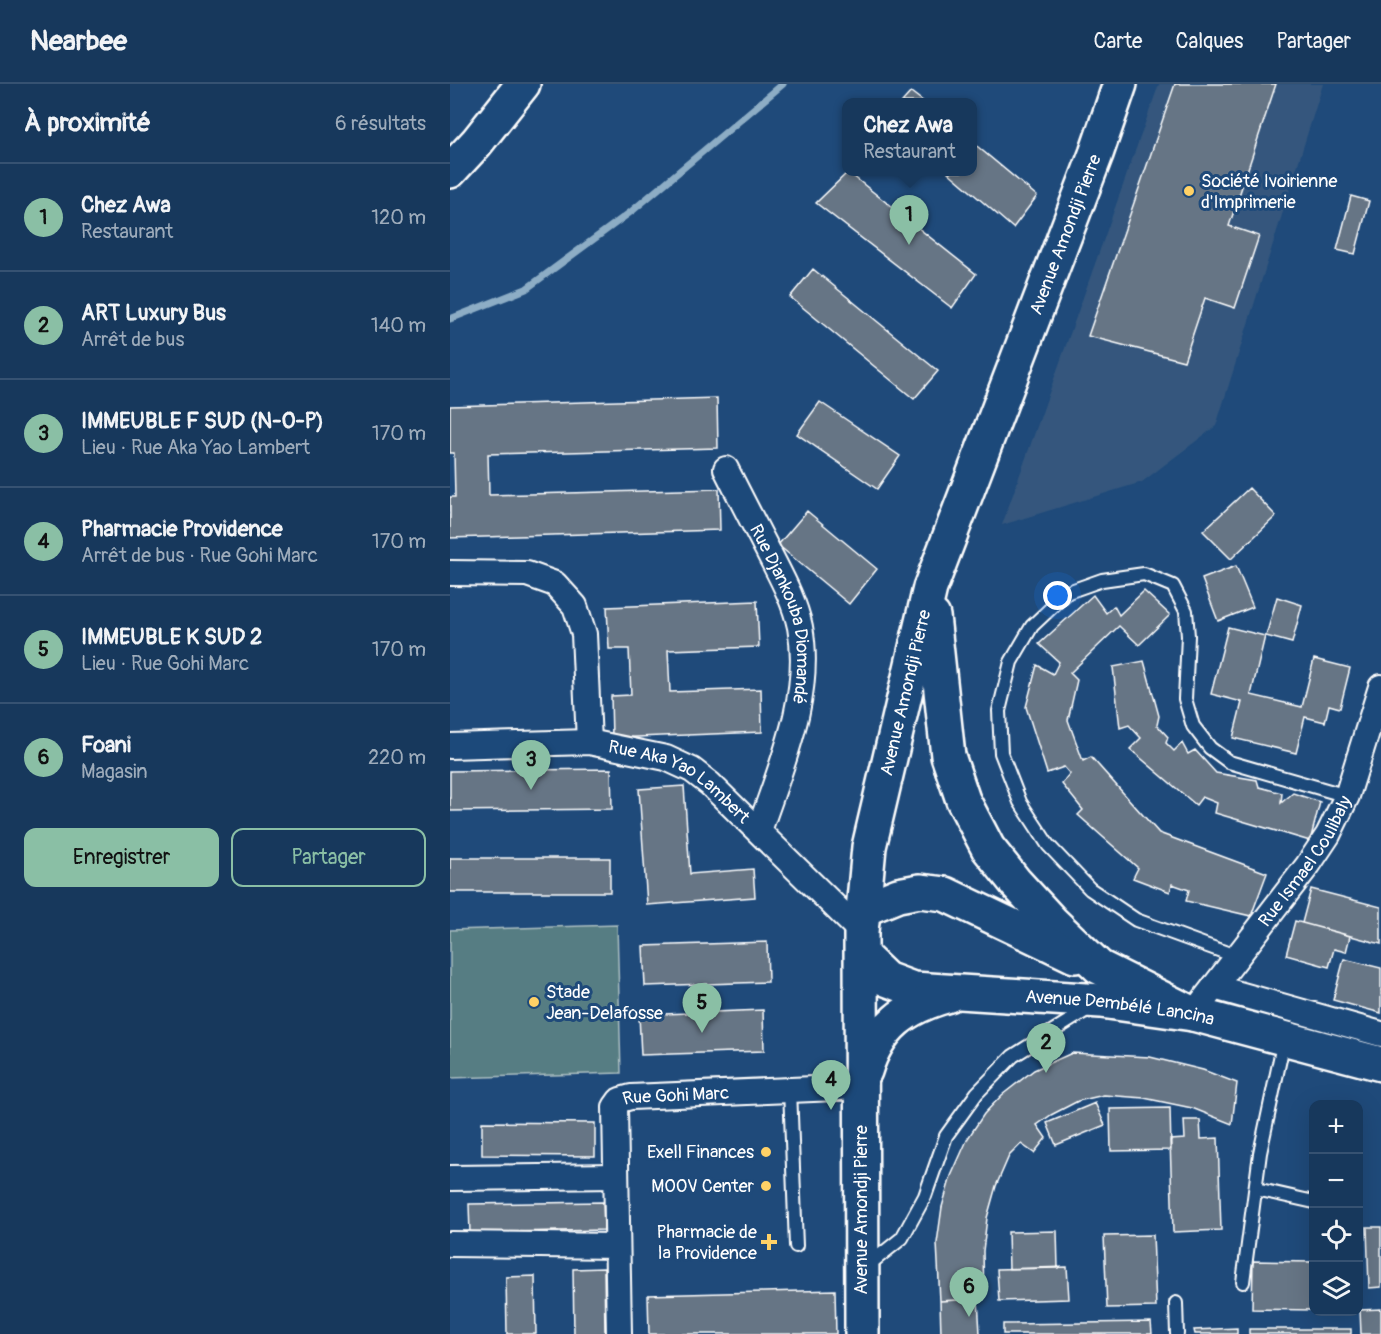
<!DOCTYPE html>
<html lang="fr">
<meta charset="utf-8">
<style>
body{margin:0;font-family:Pangolin,sans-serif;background:#203f62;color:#f1f3f6}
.controls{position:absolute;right:18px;bottom:18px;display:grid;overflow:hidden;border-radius:12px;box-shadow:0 6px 24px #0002}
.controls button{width:54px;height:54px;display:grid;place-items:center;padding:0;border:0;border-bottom:2px solid #365272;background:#17385c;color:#f1f3f6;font:30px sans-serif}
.you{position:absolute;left:608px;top:512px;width:21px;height:21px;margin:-15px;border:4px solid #fff;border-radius:50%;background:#1a73e8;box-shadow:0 0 0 9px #1a73e833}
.badge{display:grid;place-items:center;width:39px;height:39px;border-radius:50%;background:#8abfa5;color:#111;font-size:20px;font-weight:700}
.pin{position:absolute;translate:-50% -50px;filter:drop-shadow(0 2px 3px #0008)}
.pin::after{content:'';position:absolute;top:32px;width:21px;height:18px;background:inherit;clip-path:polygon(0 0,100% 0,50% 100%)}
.popup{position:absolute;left:392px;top:14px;width:135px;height:78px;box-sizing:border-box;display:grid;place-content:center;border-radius:12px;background:#17385c;filter:drop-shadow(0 2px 4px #0005);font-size:20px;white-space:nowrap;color:#9eacbb}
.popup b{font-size:22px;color:#f1f3f6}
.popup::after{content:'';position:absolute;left:50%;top:100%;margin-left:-12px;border:12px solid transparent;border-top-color:#17385c}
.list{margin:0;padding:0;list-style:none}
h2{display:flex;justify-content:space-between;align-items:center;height:78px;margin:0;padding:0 24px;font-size:26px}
h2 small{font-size:20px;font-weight:400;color:#9eacbb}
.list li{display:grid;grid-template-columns:39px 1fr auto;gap:18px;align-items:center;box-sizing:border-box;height:108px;padding:0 24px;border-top:2px solid #365272}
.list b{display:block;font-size:22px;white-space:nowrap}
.list p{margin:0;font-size:20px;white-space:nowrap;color:#9eacbb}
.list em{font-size:20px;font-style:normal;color:#9eacbb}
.actions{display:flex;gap:12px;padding:18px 24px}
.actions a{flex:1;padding:14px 0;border:2px solid #8abfa5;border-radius:12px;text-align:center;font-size:21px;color:#8abfa5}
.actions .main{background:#8abfa5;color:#111}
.icon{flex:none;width:33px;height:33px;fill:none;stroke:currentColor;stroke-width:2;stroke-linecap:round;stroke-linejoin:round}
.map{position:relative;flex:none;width:931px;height:1250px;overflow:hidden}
header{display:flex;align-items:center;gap:36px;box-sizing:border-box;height:84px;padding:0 30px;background:#17385c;border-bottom:2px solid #365272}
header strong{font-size:28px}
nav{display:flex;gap:33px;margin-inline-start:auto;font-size:21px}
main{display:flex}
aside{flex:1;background:#17385c}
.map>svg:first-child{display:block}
</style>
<header>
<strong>Nearbee</strong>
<nav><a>Carte</a><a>Calques</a><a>Partager</a></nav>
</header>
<main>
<aside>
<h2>À proximité<small>6 résultats</small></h2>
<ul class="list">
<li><span class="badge">1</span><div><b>Chez Awa</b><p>Restaurant</p></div><em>120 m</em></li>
<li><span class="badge">2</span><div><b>ART Luxury Bus</b><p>Arrêt de bus</p></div><em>140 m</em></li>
<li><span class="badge">3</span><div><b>IMMEUBLE F SUD (N-O-P)</b><p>Lieu · Rue Aka Yao Lambert</p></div><em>170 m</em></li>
<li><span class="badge">4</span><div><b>Pharmacie Providence</b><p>Arrêt de bus · Rue Gohi Marc</p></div><em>170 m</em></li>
<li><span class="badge">5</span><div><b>IMMEUBLE K SUD 2</b><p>Lieu · Rue Gohi Marc</p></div><em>170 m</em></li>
<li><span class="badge">6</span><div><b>Foani</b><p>Magasin</p></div><em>220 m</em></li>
</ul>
<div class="actions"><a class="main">Enregistrer</a><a>Partager</a></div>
</aside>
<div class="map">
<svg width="931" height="1250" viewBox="0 0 931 1250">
<rect width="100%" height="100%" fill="#1f4a7a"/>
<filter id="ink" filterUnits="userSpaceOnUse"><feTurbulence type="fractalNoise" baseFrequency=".0167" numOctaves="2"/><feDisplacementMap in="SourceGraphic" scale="12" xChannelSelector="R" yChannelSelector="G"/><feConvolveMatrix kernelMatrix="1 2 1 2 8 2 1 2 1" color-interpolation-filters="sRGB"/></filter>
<g filter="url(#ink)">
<path fill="#34577d" d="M709 0H873L766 342 692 398 552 441Z"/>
<path fill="#577d83" stroke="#abbec1" stroke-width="1.5" d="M167 841 171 989 0 994V846Z"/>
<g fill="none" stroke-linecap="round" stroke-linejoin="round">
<path stroke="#8dadc5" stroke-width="7" d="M0 235 76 205 182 127 333 0"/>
</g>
<path fill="#667585" stroke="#fff" stroke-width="1.5" d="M725 0H826L779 142 809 152 785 224 755 214 734 277 638 252Z
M461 8 474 18H452Z
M522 58 587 112 563 144 498 88H522Z
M398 88 526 190 502 224 366 119Z
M901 112 919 117 905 170 887 166Z
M363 185 488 287 464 315 340 213Z
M267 314 268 364 38 370 39 411 269 405 270 446 0 454V413H5L4 369H0V322Z
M370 318 450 372 427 405 347 350Z
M799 404 826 432 781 475 753 447Z
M357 427 427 485 399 520 328 461Z
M786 482 803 523 768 537 752 495Z
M694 507 720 531 689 561 669 542 620 589 627 596 618 636 633 677 641 673 709 749 817 789 801 832 736 817 739 806 722 800 720 808 683 794 688 784 628 731 633 726 612 700 620 690 614 683 597 689 576 623 587 581 603 590 609 578 589 560 643 511 656 529 664 522 669 531Z
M827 513 852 521 842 559 816 552Z
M307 517 309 563 218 566 220 608 311 605 312 648 162 654 161 612 181 611 179 565H159L157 523Z
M778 543 815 552 801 611 852 623 864 575 900 584 890 624 879 621 875 638 855 633 846 669 783 654 792 618 761 610Z
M694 577 709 632 707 641 718 653 716 659 724 667 732 659 738 670 745 666 766 689 807 696 809 703 832 709 831 719 843 709 870 718 860 757 765 729 767 719 752 713 746 721 680 665 691 654 679 641 670 644 663 583Z
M161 685 162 725 0 727V687Z
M234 702 240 790 303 785 305 813 197 821 189 705Z
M0 774H160V808H0Z
M861 805 931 823V860L852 839Z
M845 837 900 852 896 868 884 865 879 883 836 871Z
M317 858 318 898 195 902 193 862Z
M894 875 931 884V929L883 916Z
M313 926 314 967 191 971 189 931Z
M622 969 700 973 753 986 787 999 782 1040 742 1024 694 1014 654 1011 628 1017 601 1031 587 1041 596 1054 584 1069 571 1060 559 1072 546 1102 537 1134 533 1167 534 1214 490 1217 487 1159 492 1123 501 1092 518 1054 534 1030 552 1011 584 986Z
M645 1019 655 1041 606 1061 597 1039Z
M720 1024 721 1066 661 1067 660 1025Z
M734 1036H750L751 1055 768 1054 771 1146 723 1148 720 1056 735 1055Z
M32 1038 145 1039V1072L32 1071Z
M153 1118 154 1146 20 1149 19 1120Z
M917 1143H931V1203L919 1204Z
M607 1147 608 1184 559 1185 558 1148Z
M703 1151 706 1223 657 1224 654 1152Z
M803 1177 864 1178V1226L802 1225Z
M617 1183 619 1215 549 1217 547 1185Z
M154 1184 155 1250H124L123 1185Z
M85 1192 86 1250H57L56 1193Z
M385 1206 386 1250H199L198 1211Z
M528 1215 530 1250H491L490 1217Z
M931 1225V1250H911L910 1226Z
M701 1238 702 1250H553V1240Z
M787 1244V1250H745L744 1246Z
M799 1245H901V1250H799Z"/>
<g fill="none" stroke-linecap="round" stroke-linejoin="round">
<g stroke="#fff" stroke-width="16">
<path id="lane" d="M788 873 686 836 640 805 598 761 570 718 551 669 549 627 561 578 582 542 618 508 652 496 694 490 723 502 736 527 738 552 735 615 743 642 760 664 779 678 897 712
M340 1005 346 1162
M806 1105 864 1118
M417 1182 452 1154 475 1112 496 1052 527 1009 563 972 640 924
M793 1198 810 1069 834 956
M726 1219 727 1250"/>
</g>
<g stroke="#fff" stroke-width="28">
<g id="street">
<path id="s1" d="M276 385C290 413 304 440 318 467 330 491 344 515 350 543 363 612 330 684 309 747"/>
<path d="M0 489 77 490 105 500 125 522 134 550 139 658"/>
<path id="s2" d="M0 662 139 658 216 674 242 686 260 700 411 848"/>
<path d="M764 903 931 950"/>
<path id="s3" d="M743 930 858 781 878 751 897 712 931 603"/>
<path d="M0 1094 166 1092"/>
<path d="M0 1160 167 1162"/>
<path id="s4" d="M169 1250 165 1023 170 1016 181 1013 410 1003"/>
</g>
</g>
<g stroke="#fff" stroke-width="38">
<g id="secondary">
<path d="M483 532 498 672 513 716 538 764 566 799 602 838 649 883 743 930"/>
<path d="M414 825 448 811 470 807 495 810 625 872"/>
<path id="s5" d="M412 872 436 895 463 905 651 917 743 930 931 980"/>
<path d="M415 987C429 942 455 923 499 911"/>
<path id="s6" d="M412 1250 411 848 419 763 480 504 646 70 670 0"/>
</g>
</g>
<g stroke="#fff" stroke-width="38">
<path id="highway" d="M0 87 27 58 73 0"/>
</g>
<use href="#lane" stroke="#1f4a7a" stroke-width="12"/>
<use href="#street" stroke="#1f4a7a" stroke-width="24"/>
<use href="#secondary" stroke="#1f4a7a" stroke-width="33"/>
<use href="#highway" stroke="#1f4a7a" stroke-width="33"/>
</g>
</g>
<g fill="#ffd166" stroke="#1f4a7a" stroke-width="2">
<circle cx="739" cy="107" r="6"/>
<circle cx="84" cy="918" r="6"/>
<circle cx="316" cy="1068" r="6"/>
<circle cx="316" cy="1102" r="6"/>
<path d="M316 1149h6v6h6v6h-6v6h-6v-6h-6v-6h6z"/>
</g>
<g text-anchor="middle" stroke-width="6" stroke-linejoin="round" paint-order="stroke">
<g font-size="18" fill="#fff" stroke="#1f4a7a" text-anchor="end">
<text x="751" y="103" text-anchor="start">Société Ivoirienne<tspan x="751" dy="21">d'Imprimerie</tspan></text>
<text x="96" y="914" text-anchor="start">Stade<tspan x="96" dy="21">Jean-Delafosse</tspan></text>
<text x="304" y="1074">Exell Finances</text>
<text x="304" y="1108">MOOV Center</text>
<text x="307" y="1154">Pharmacie de<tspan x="307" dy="21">la Providence</tspan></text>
</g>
<g font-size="18" fill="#fff" stroke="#1f4a7a">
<text dy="6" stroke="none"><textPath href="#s6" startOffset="1132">Avenue Amondji Pierre</textPath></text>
<text dy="6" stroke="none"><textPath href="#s1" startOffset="158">Rue Djankouba Diomandé</textPath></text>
<text dy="6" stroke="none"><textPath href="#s6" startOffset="646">Avenue Amondji Pierre</textPath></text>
<text dy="6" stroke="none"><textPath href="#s2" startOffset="240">Rue Aka Yao Lambert</textPath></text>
<text dy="6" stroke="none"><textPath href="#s3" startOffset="190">Rue Ismael Coulibaly</textPath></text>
<text dy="6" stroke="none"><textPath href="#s5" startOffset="270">Avenue Dembélé Lancina</textPath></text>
<text dy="6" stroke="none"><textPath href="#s4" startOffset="292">Rue Gohi Marc</textPath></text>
<text transform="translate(411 1126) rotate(-90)" y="6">Avenue Amondji Pierre</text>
</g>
</g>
</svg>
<div class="controls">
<button>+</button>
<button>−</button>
<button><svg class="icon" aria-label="locate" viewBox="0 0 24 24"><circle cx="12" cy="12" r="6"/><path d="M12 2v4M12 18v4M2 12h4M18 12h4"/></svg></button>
<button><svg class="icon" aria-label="layers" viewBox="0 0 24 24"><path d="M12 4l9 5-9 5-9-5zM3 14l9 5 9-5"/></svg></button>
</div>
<div class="you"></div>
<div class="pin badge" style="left:459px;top:161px">1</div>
<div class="popup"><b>Chez Awa</b>Restaurant</div>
<div class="pin badge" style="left:596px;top:989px">2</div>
<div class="pin badge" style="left:81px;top:706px">3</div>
<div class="pin badge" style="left:381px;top:1026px">4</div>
<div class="pin badge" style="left:252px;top:949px">5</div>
<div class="pin badge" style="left:519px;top:1233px">6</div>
</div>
</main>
